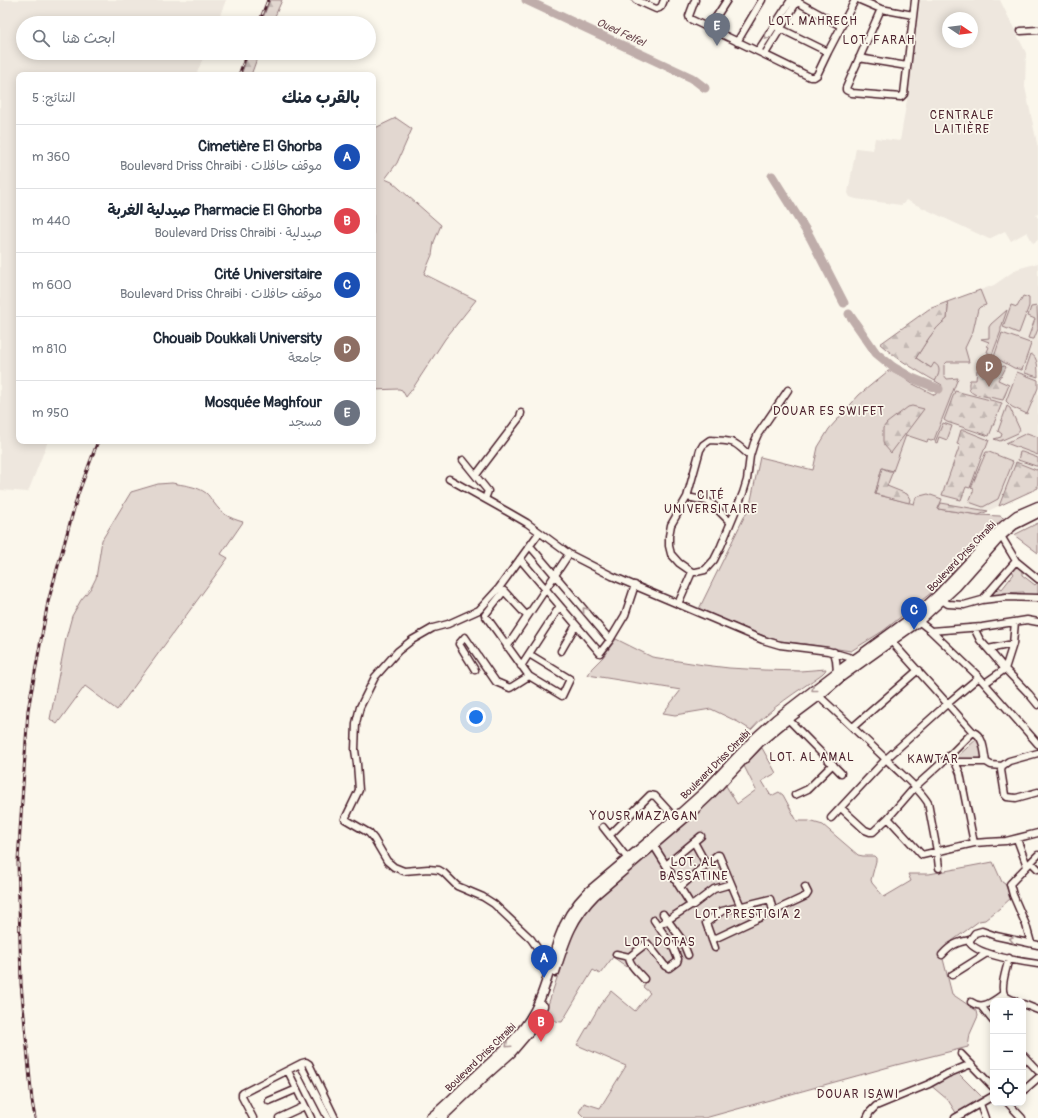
<!DOCTYPE html>
<html lang="ar">
<meta charset="utf-8">
<style>
body{margin:0;font-family:Pangolin,"Playpen Sans Arabic",sans-serif;background:#f2f2f3;color:#1f2937;direction:rtl}
.controls{position:absolute;right:12px;bottom:12px;display:grid;overflow:hidden;border-radius:8px;box-shadow:0 2px 10px #0003}
.controls button{width:36px;height:36px;display:grid;place-items:center;padding:0;border:0;border-bottom:1px solid #e0e1e3;background:#fff;color:#1f2937;font:20px sans-serif}
.compass{position:absolute;left:942px;top:12px;width:36px;height:36px;border-radius:50%;background:#fff;box-shadow:0 2px 10px #0003;rotate:103deg}
.you{position:absolute;left:476px;top:717px;width:14px;height:14px;margin:-10px;border:3px solid #fff;border-radius:50%;background:#1a73e8;box-shadow:0 0 0 6px #1a73e833}
.badge{display:grid;place-items:center;width:26px;height:26px;border-radius:50%;background:#0b8043;color:#fff;font-size:13px;font-weight:700}
.pin{position:absolute;translate:-50% -33px;filter:drop-shadow(0 1px 2px #0008)}
.pin::after{content:'';position:absolute;top:21px;width:14px;height:12px;background:inherit;clip-path:polygon(0 0,100% 0,50% 100%)}
.list{margin:0;padding:0;list-style:none}
h2{display:flex;justify-content:space-between;align-items:center;height:52px;margin:0;padding:0 16px;font-size:17px}
h2 small{font-size:13px;font-weight:400;color:#747a83}
.list li{display:grid;grid-template-columns:26px 1fr auto;gap:12px;align-items:center;box-sizing:border-box;height:64px;padding:0 16px;border-top:1px solid #e0e1e3}
.list b{display:block;font-size:15px;white-space:nowrap}
.list p{margin:0;font-size:13px;white-space:nowrap;color:#747a83}
.list em{font-size:13px;font-style:normal;color:#747a83}
.icon{flex:none;width:22px;height:22px;fill:none;stroke:currentColor;stroke-width:2;stroke-linecap:round;stroke-linejoin:round}
.map{position:relative;flex:none;width:1038px;height:1118px;overflow:hidden;direction:ltr}
.search{position:absolute;background:#fff;box-shadow:0 2px 10px #0003;left:16px;top:16px;width:360px;height:44px;display:flex;align-items:center;gap:10px;box-sizing:border-box;padding:0 14px;border-radius:22px;color:#747a83;font-size:15px}
.panel{position:absolute;background:#fff;box-shadow:0 2px 10px #0003;left:16px;top:72px;width:360px;height:372px;border-radius:8px;direction:rtl}
.map>svg:first-child{display:block}
</style>
<div class="map">
<svg width="1038" height="1118" viewBox="0 0 1038 1118">
<defs>
<pattern id="forest-firs" width="22" height="20" patternUnits="userSpaceOnUse"><rect width="22" height="20" fill="#e2d7d0"/><path d="M5 1l3.5 6h-7zM16 11l3.5 6h-7z" fill="#c3b8b3"/></pattern>
</defs>
<rect width="100%" height="100%" fill="#fbf7ec"/>
<filter id="ink" filterUnits="userSpaceOnUse"><feTurbulence type="fractalNoise" baseFrequency=".025" numOctaves="2"/><feDisplacementMap in="SourceGraphic" scale="8" xChannelSelector="R" yChannelSelector="G"/><feConvolveMatrix kernelMatrix="1 2 1 2 8 2 1 2 1" color-interpolation-filters="sRGB"/></filter>
<g filter="url(#ink)">
<path fill="#eee7de" fill-rule="evenodd" d="M0 0H226L217 23H23V53H205L196 75H19V441H48L28 492 0 490Z
M920 0H1000L1026 53 1025 87 1038 148V214L1036 215 1038 218V240L1033 243 1027 232 1011 241 1005 231 989 239 906 200 903 204 901 205 856 199 850 197 848 193 856 148 873 150 875 138 900 141 910 82ZM948 18H972V42H948Z
M1038 263V488L979 515 933 509 875 494 884 462 942 385 907 364 891 353 880 344 929 309 994 285 1017 269Z"/>
<path fill="#e2d7d0" stroke="#967b7e" d="M396 118 412 129 397 163 385 179 392 182 441 225 434 242 432 255 424 274 476 300 445 339 413 388 406 397 402 390 399 389 373 390V129Z
M980 290 986 305 980 307 978 309 973 331 965 348 969 362H947L944 365V375L947 379 958 378 934 440 931 441 928 440 927 442 906 435 893 471 882 468 875 494 914 504 916 497 928 494 942 499 938 509 979 515 1000 516 1005 519 1004 521 996 530 941 585 883 631 851 651 805 644 780 641 759 634 699 609 750 505 760 457 813 470 818 447 829 429 859 395 888 371H894L911 383 935 395 942 385 935 381 937 377 931 368 916 358C925 344 933 329 947 319L948 307 947 302Z
M1023 296 1029 298V306L1019 333H1018L1003 327 1011 305 1017 307Z
M1037 306 1038 329 1034 339H1032L1028 338 1035 319 1028 316 1031 307Z
M1007 310 1001 328V331L992 355 987 352 989 347 987 346 989 342 981 339 989 338V327L991 324Z
M1002 333 1030 343 1031 344 1022 370 1014 368 994 357Z
M1031 354C1038 357 1038 368 1038 377L1025 373V371Z
M1017 372 1038 380V388L1027 414 1012 407 1006 401Z
M1007 406 1010 408 1020 430 1018 433 1000 441 994 439 1001 437 1002 434 998 431Z
M943 423 952 426 947 440 939 437 937 443 935 442Z
M1027 433 1038 437V455L1006 443Z
M986 452H989L1012 461 1013 462 998 499 983 507 969 502 974 489 971 488Z
M1020 452H1022L1038 458V466H1036L1018 460Z
M172 483C182 485 197 486 206 493 209 495 211 500 214 503 222 514 229 518 243 522L221 554 228 558 117 710 85 686 57 724 50 719 66 638 72 616 81 600 91 588 96 578 102 540 131 492 158 484Z
M1038 523V553L1014 535Z
M1016 566 1022 570V575L1035 585 1037 583H1038V596L1024 595V592H1023L1003 593V595L990 597 999 587 1002 589 1013 575 1014 574 1012 571Z
M616 639 652 657 704 665 729 668 764 670 800 671 826 669 825 671 822 674C797 692 771 707 751 730L738 722 711 709 675 715 663 713 681 690 588 675 592 668 603 657Z
M979 737 983 758 962 760 957 759V757Z
M762 748 776 773 762 781 771 796 779 792 783 795 797 821H809L823 825 858 855 863 856H874L876 858V861L871 880 872 883 884 897 911 881 908 874H929L993 862 1002 882 1005 884 1011 898 1000 908 985 920 979 921 952 941 942 955 952 994 977 1011 978 1016 970 1034 968 1047 896 1065 705 1118H585L579 1112 584 1103 600 1108 626 1066 577 1045 600 1005 611 991 635 1011 650 993 643 987 647 981 613 957 600 974 593 970 562 1022C555 1022 551 1018 545 1014L571 936 590 902 725 784 737 804 756 790 744 766Z
M955 1070 985 1100 958 1116 948 1100 929 1084Z"/>
<path fill="url(#forest-firs)" stroke="#967b7e" d="M270 0H282L272 23H261Z
M249 53H259L251 75H241Z
M947 302 948 307 947 319C933 329 925 344 916 358L931 368 934 363C942 367 939 375 935 381 916 370 897 359 880 344L929 309Z
M1005 366 1006 367 1002 375 1000 376 998 380 1009 385 1003 400 974 394 970 391C969 387 968 384 970 380H976L977 370Z
M955 391 1002 403 989 436 947 422 944 420Z
M912 406 924 409 891 453 884 445 883 441V428L887 423 908 407Z
M961 430H964L989 440 986 448 984 450 970 488 966 487 961 500 942 495 960 445 957 444Z
M1016 462 1036 470 1038 469V488L999 506 1015 465Z
M882 468 889 471H893L887 486 907 494 910 499 909 503 875 494Z
M941 503 988 511 979 515 938 509Z"/>
<g fill="none" stroke-linecap="round" stroke-linejoin="round">
<path stroke="#bfadaa" stroke-width="9" d="M526 0 692 78 705 88
M772 176 810 237 844 303
M849 314 876 353 893 367 912 378 939 389"/>
<g stroke="#4a1f2b" stroke-width="9">
<path id="minor" d="M636 0 656 9C662 8 662 5 664 0
M695 0 689 16 690 19C730 38 770 57 810 77H814L817 75 828 52 855 0
M794 0 841 26
M860 0 881 9 913 15
M881 9 846 88V90L852 93 901 97 904 94 915 0
M777 27 828 52
M709 28 727 0
M1021 31 1038 30
M737 42 762 0
M758 51 791 0
M765 54 798 0
M859 58 907 66
M463 460 488 491 485 499
M476 475 520 417 521 413
M449 479 508 512 527 523 569 554 612 576 763 640 780 645 828 651 855 659
M687 497 707 501 713 505 730 522
M539 533 499 588 479 610 448 624 433 628 412 640 398 651 375 677 360 707 356 723 355 750 357 764 359 790 345 819 369 833 374 839 387 861 394 867 404 871 428 869 439 870 444 873 457 886 483 897 494 904 531 939 547 962 551 965
M1001 536 1016 561 1038 579
M530 546 610 640
M520 559 600 653 610 640 625 615 635 585
M692 572 679 563 671 554 669 546V536L671 525 687 497 700 450 703 445 710 440C718 441 727 440 734 443 740 446 745 452 750 456
M942 600 948 604 964 605 982 600 1016 561
M982 600 1007 597 1038 598
M678 604 692 572H696L705 570 714 560 721 546 743 493 747 480 750 456 754 443 758 434 788 390
M527 616 504 591 485 615 529 676 562 696 570 679 529 654
M917 620 931 631 979 677 1038 744
M931 631 982 627 1027 620 1038 622
M976 632 980 640 988 649 1005 669 1029 694 1038 705
M891 641 973 732C984 736 984 752 986 762L991 765 1002 766
M507 647 569 554
M988 649 1013 644
M561 651 576 625
M834 652 836 660 837 672
M521 666 560 606
M475 670 459 644 465 637 496 682 510 688 529 676
M985 683 1005 669 1013 644 1015 622
M819 696C843 718 867 741 890 763 903 776 919 788 928 803L937 851 939 868
M788 719 841 773
M853 727 918 670
M973 732 948 757 955 762 960 773 974 843
M1038 753 1009 761 1002 766 1001 770 1005 795 1007 797 1016 798 1038 792
M955 762H986
M795 795 808 789 833 764
M841 808 865 830 870 832H873L888 818 915 787 948 757
M831 818 886 759 947 704 979 677
M888 818 922 855 974 843 988 842 1006 841 1038 833
M603 827 628 859
M610 835 650 795 655 796 675 818
M1017 839 1027 866
M694 842 706 864
M654 846 691 905H693L714 889 731 884
M1038 855 1031 862 1038 869
M666 865 701 836
M680 887 717 855H719L741 907
M663 914 682 940 688 955
M658 926 691 905
M712 940 806 896 808 893 805 887
M1031 943 1026 925 1013 895 1010 884 1031 862
M1038 945 996 936 982 931 975 933 970 940V943C978 955 1023 962 1038 964
M715 948 706 923 722 911 770 899 773 911
M616 954 629 957 647 943 648 944 665 966 669 968 677 962 678 959 674 949 654 920
M942 955C951 945 957 942 970 940
M629 957C629 965 639 973 644 979
M1009 958C1007 967 1000 986 1004 994 1006 998 1011 999 1015 1001
M952 975 987 953
M971 1002C984 1011 993 1000 1004 994
M1023 1004 1038 1010
M981 1006 993 1021
M961 1054 993 1087
M1023 1055 1038 1071
M300 1064 328 1118
M288 1071 311 1118
M1023 1091 1038 1078
M269 1101 297 1089
M1008 1103 1022 1118
M980 1104 985 1118
M253 1118 242 1097V1094L243 1093 302 1063 306 1062 309 1064 335 1118
M279 1118 305 1106
M867 1118 870 1112 876 1106 929 1084 947 1074 971 1064
M955 1118 993 1096"/>
</g>
<g stroke="#4a1f2b" stroke-width="11">
<path id="major" d="M555 972C565 941 571 919 595 895L692 812 710 795 760 742 783 723 819 696 841 677 918 622 956 587 1001 536 1014 525 1038 513
M430 1118C447 1105 461 1089 477 1075 498 1055 522 1036 535 1010 547 987 551 962 559 938 565 920 575 905 588 892L656 835 705 791 754 739 776 719 837 672 918 613 938 595 1003 526 1017 515 1038 506
M441 1118 483 1078 511 1053 528 1033 535 1023 543 1006"/>
</g>
<use href="#minor" stroke="#fbf7ec" stroke-width="6"/>
<use href="#major" stroke="#fbf7ec" stroke-width="8"/>
<g stroke="#4a1f2b" stroke-width="3">
<path id="rail" d="M259 23 268 0
M239 75 247 53
M35 1118 32 1101 21 984 18 861 28 710 48 602 78 494 98 441"/>
</g>
<use href="#rail" stroke="#fbf7ec" stroke-width="1.5" stroke-dasharray="4.5" stroke-linecap="butt"/>
</g>
<defs><path id="oneway-chevron" d="M-2-3.5L2.5 0L-2 3.5" fill="none" stroke-width="1.6" stroke-linecap="round" stroke-linejoin="round"/></defs>
<g stroke="#ab9695">
<use href="#oneway-chevron" transform="translate(767 37) rotate(124)"/>
<use href="#oneway-chevron" transform="translate(585 610) rotate(-130)"/>
<use href="#oneway-chevron" transform="translate(814 689) rotate(142)"/>
<use href="#oneway-chevron" transform="translate(1012 939) rotate(-168)"/>
<use href="#oneway-chevron" transform="translate(508 1045) rotate(137)"/>
</g>
</g>
<g text-anchor="middle" stroke-width="3.5" stroke-linejoin="round" paint-order="stroke">
<g font-size="10" fill="#4a1f2b" stroke="#fbf7ec">
<text transform="translate(961 556) rotate(-46)" y="4">Boulevard Driss Chraibi</text>
<text transform="translate(715 764) rotate(-45)" y="4">Boulevard Driss Chraibi</text>
<text transform="translate(480 1057) rotate(-44)" y="4">Boulevard Driss Chraibi</text>
</g>
<g font-size="11" font-style="italic" fill="#6d4a51" stroke="#fbf7ec">
<text transform="translate(621 32) rotate(25)" y="4">Oued Felfel</text>
</g>
<g font-size="12" letter-spacing="1" fill="#4a1f2b" stroke="#fbf7ec">
<text x="813" y="25">LOT. MAHRECH</text>
<text x="879" y="44">LOT. FARAH</text>
<text x="962" y="119">CENTRALE<tspan x="962" dy="14">LAITIÈRE</tspan></text>
<text x="829" y="415">DOUAR ES SWIFET</text>
<text x="711" y="499">CITÉ<tspan x="711" dy="14">UNIVERSITAIRE</tspan></text>
<text x="812" y="761">LOT. AL AMAL</text>
<text x="933" y="763">KAWTAR</text>
<text x="644" y="820">YOUSR MAZAGAN</text>
<text x="694" y="866">LOT. AL<tspan x="694" dy="14">BASSATINE</tspan></text>
<text x="748" y="918">LOT. PRESTIGIA 2</text>
<text x="660" y="946">LOT. DOTAS</text>
<text x="858" y="1098">DOUAR ISAWI</text>
</g>
</g>
</svg>
<div class="controls">
<button>+</button>
<button>−</button>
<button><svg class="icon" aria-label="locate" viewBox="0 0 24 24"><circle cx="12" cy="12" r="6"/><path d="M12 2v4M12 18v4M2 12h4M18 12h4"/></svg></button>
</div>
<svg class="compass" viewBox="-18 -18 36 36"><path d="M0-13l5 13h-10z" fill="#e53935"/><path d="M0 13l5-13h-10z" fill="#747a83"/></svg>
<div class="you"></div>
<div class="pin badge" style="left:544px;top:978px;background:#1a4fb4">A</div>
<div class="pin badge" style="left:541px;top:1042px;background:#e0444e">B</div>
<div class="pin badge" style="left:914px;top:630px;background:#1a4fb4">C</div>
<div class="pin badge" style="left:989px;top:387px;background:#8d6e63">D</div>
<div class="pin badge" style="left:717px;top:46px;background:#6b7280">E</div>
<div class="search"><svg class="icon" aria-label="search" viewBox="0 0 24 24"><circle cx="10" cy="10" r="6"/><path d="M15 15l6 6"/></svg>ابحث هنا</div>
<section class="panel">
<h2>بالقرب منك<small>النتائج: 5</small></h2>
<ul class="list">
<li><span class="badge" style="background:#1a4fb4">A</span><div><b>Cimetière El Ghorba</b><p>موقف حافلات · Boulevard Driss Chraibi</p></div><em>360 m</em></li>
<li><span class="badge" style="background:#e0444e">B</span><div><b>Pharmacie El Ghorba صيدلية الغربة</b><p>صيدلية · Boulevard Driss Chraibi</p></div><em>440 m</em></li>
<li><span class="badge" style="background:#1a4fb4">C</span><div><b>Cité Universitaire</b><p>موقف حافلات · Boulevard Driss Chraibi</p></div><em>600 m</em></li>
<li><span class="badge" style="background:#8d6e63">D</span><div><b>Chouaib Doukkali University</b><p>جامعة</p></div><em>810 m</em></li>
<li><span class="badge" style="background:#6b7280">E</span><div><b>Mosquée Maghfour</b><p>مسجد</p></div><em>950 m</em></li>
</ul>
</section>
</div>
